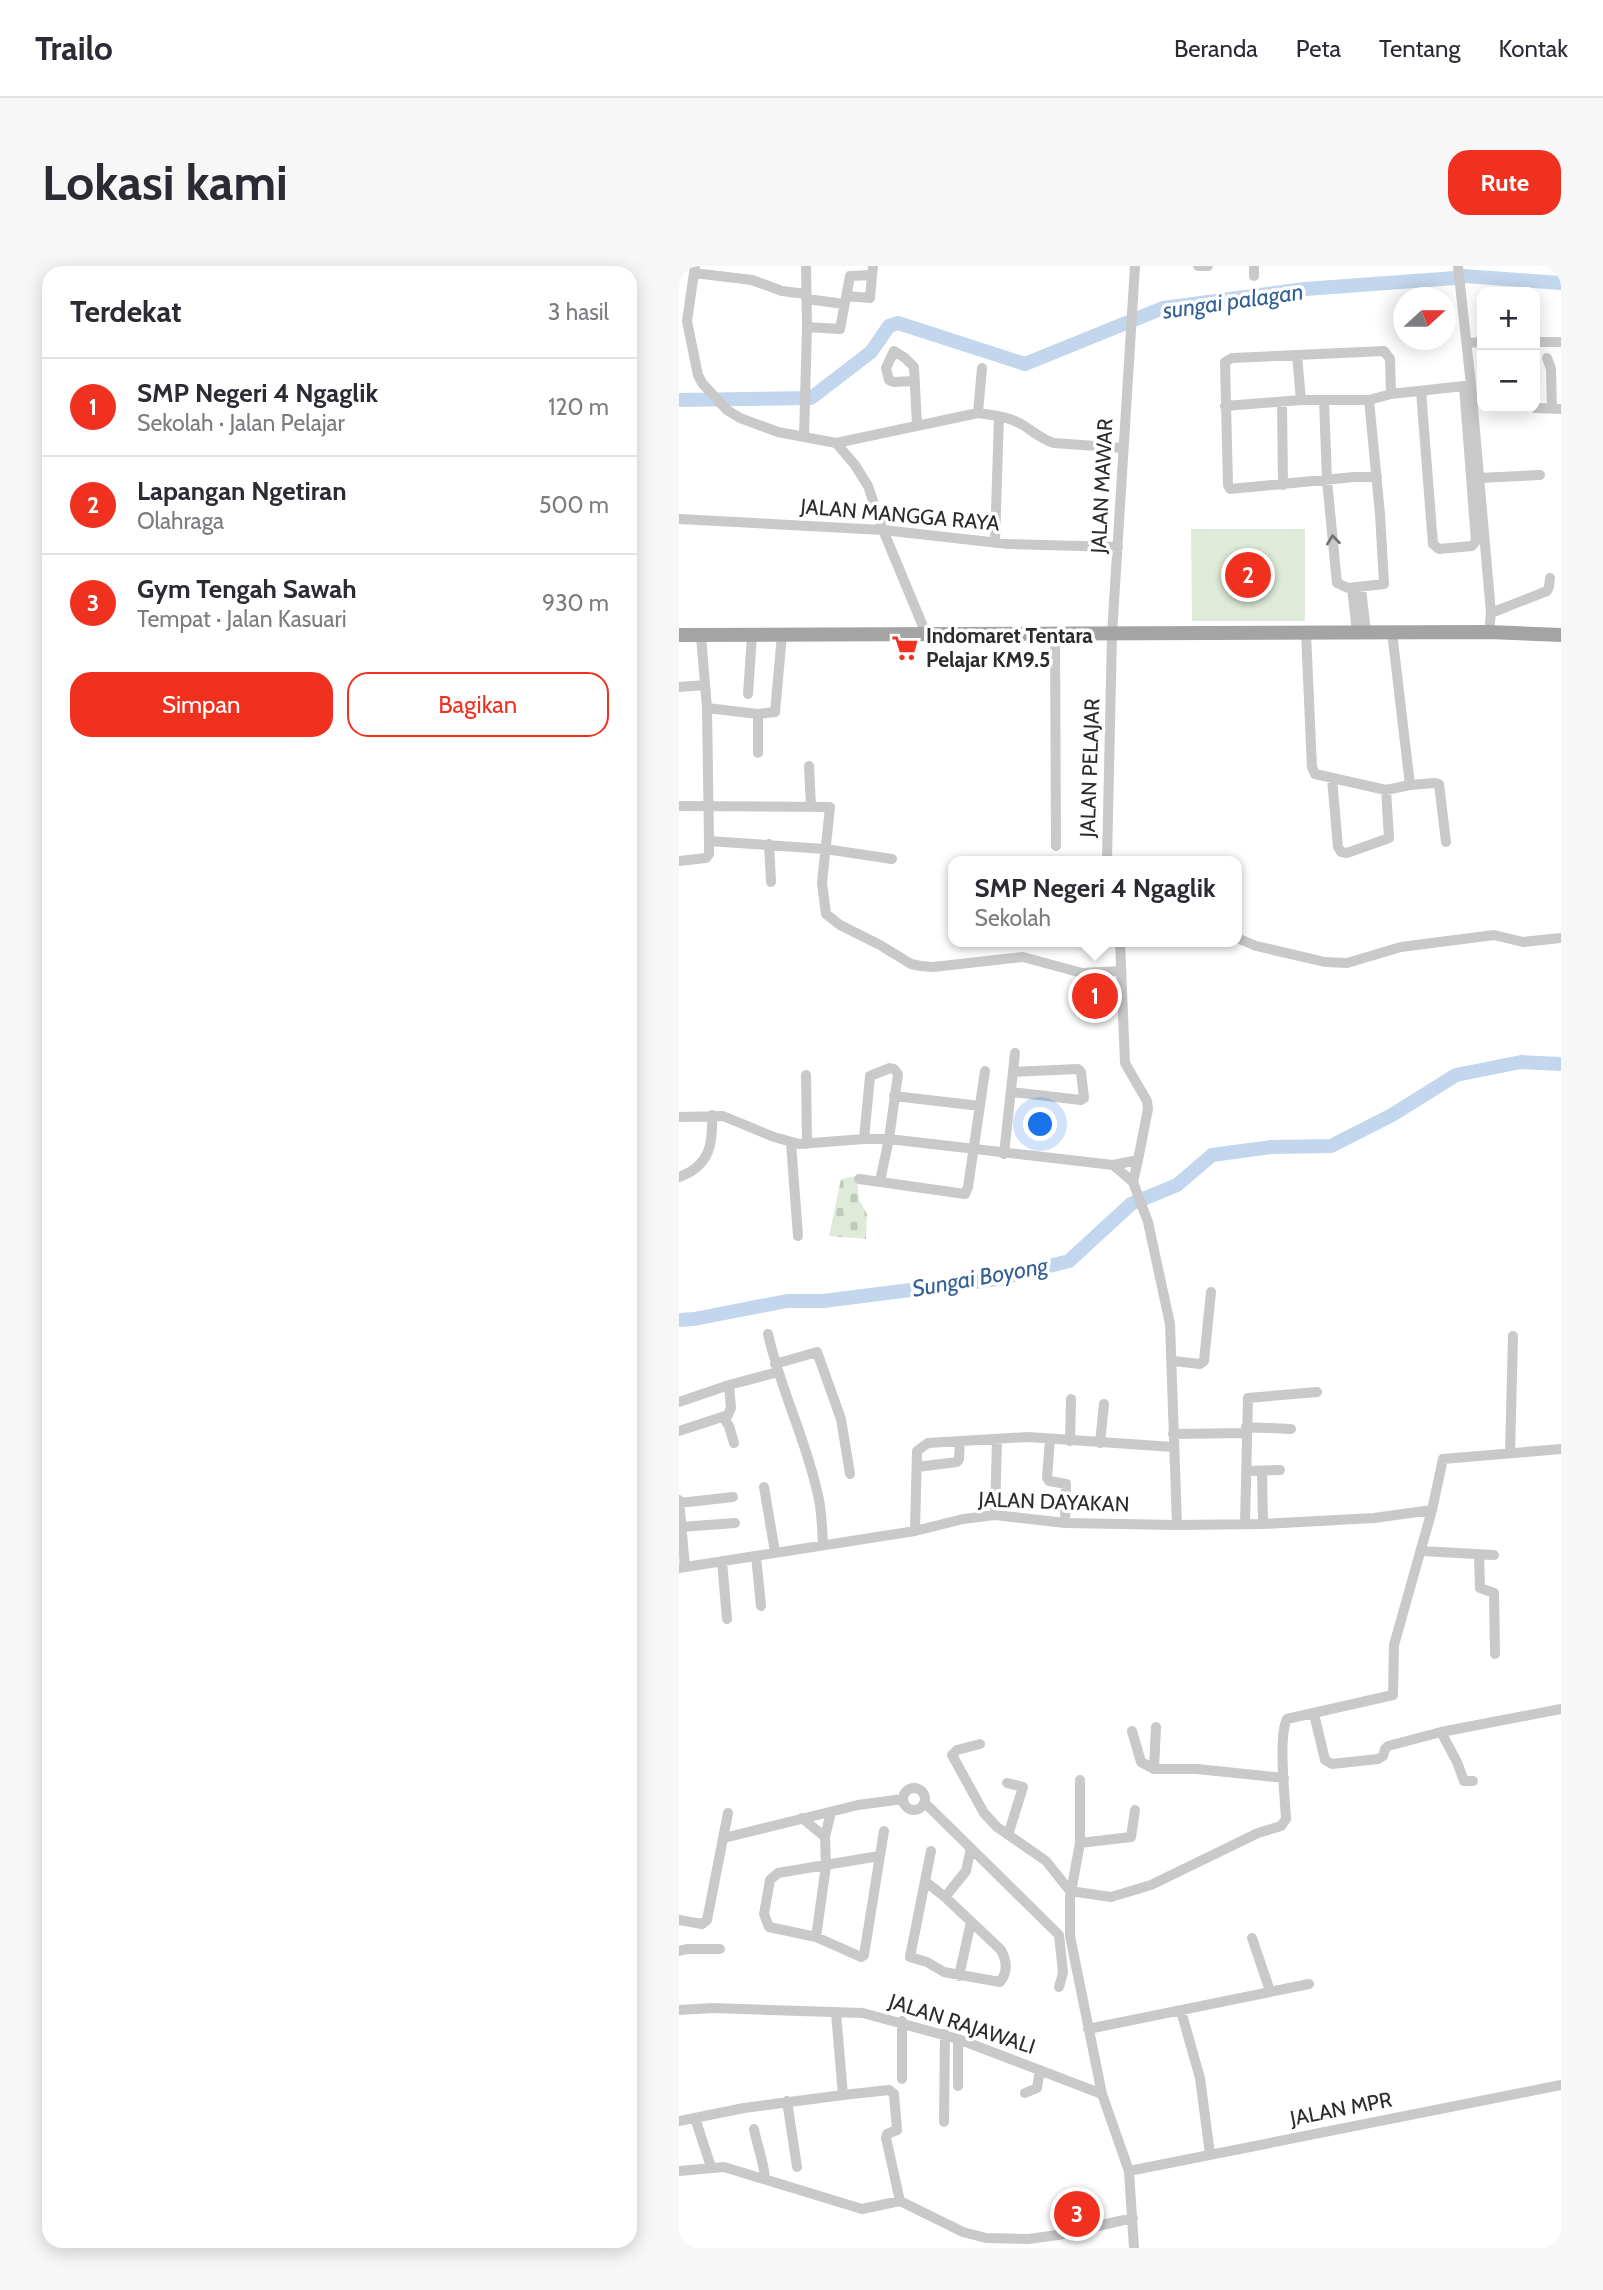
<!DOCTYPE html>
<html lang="id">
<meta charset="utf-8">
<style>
body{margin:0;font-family:Cabin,sans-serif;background:#f7f7f7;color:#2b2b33}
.controls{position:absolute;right:21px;top:21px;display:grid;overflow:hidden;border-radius:14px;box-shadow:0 4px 18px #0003}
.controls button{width:63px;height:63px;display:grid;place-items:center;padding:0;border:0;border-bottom:2px solid #e1e1e2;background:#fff;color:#2b2b33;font:35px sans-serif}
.compass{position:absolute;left:714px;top:21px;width:63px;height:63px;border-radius:50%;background:#fff;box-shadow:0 4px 18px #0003;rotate:69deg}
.you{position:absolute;left:362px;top:859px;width:24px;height:24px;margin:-18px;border:5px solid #fff;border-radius:50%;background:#1a73e8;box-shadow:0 0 0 10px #1a73e833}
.badge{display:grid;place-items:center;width:46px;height:46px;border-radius:50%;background:#f13120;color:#fff;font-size:23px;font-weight:700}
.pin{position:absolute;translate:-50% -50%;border:4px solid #fff;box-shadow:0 2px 7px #0006}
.popup{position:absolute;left:269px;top:590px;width:294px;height:91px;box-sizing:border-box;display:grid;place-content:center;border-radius:14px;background:#fff;filter:drop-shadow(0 2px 5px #0005);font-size:23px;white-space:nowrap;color:#7c7c81}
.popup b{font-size:26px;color:#2b2b33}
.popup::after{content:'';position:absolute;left:50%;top:100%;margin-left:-14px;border:14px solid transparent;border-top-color:#fff}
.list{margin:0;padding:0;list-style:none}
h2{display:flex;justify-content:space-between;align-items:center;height:91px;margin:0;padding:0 28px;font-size:30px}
h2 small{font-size:23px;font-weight:400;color:#7c7c81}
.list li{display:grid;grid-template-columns:46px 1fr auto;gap:21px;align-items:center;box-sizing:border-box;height:98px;padding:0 28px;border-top:2px solid #e1e1e2}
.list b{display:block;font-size:26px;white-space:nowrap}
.list p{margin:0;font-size:23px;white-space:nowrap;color:#7c7c81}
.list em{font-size:23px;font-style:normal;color:#7c7c81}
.actions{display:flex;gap:14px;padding:21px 28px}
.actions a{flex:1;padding:16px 0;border:2px solid #f13120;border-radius:21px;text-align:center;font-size:24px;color:#f13120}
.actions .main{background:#f13120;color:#fff}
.map{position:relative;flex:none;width:882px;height:1982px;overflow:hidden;border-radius:21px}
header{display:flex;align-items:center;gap:42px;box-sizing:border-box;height:98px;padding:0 35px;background:#fff;border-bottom:2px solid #e1e1e2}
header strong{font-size:33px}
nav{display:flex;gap:38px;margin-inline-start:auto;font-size:24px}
.intro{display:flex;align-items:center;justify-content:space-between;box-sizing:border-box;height:168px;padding:0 42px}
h1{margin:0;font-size:49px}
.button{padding:18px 32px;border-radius:21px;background:#f13120;color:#fff;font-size:24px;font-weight:700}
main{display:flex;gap:42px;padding:0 42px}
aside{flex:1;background:#fff;border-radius:21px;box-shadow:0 4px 18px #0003}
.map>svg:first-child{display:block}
</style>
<header>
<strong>Trailo</strong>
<nav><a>Beranda</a><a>Peta</a><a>Tentang</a><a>Kontak</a></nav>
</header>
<div class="intro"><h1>Lokasi kami</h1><a class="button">Rute</a></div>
<main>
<aside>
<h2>Terdekat<small>3 hasil</small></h2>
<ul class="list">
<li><span class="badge">1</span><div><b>SMP Negeri 4 Ngaglik</b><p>Sekolah · Jalan Pelajar</p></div><em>120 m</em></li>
<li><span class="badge">2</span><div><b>Lapangan Ngetiran</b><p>Olahraga</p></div><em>500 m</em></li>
<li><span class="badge">3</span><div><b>Gym Tengah Sawah</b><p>Tempat · Jalan Kasuari</p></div><em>930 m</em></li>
</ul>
<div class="actions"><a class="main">Simpan</a><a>Bagikan</a></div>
</aside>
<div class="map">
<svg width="882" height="1982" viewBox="0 0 882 1982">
<defs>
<pattern id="cemetery-stones" width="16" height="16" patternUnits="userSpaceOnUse" patternTransform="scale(1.75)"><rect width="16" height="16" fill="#dfebd8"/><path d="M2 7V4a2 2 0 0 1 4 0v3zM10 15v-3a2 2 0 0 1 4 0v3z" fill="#c0caba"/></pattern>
</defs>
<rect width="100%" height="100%" fill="#fff"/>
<path fill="url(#cemetery-stones)" d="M178 910 180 934 188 948 187 973 150 970 162 913Z"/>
<path fill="#dfebd8" d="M512 263H626V355H513Z"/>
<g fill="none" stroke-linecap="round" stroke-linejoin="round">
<path stroke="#c2d6ed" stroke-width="14" d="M785 10 882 17
M0 134 132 132 192 86 210 60 219 57 346 98 484 42 626 23 776 12
M0 1054 15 1053 108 1035H144L319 1013 390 995 452 938 498 919 533 889 593 881 652 880 713 849 777 809 842 796 882 798"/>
<path stroke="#c9c9c9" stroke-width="10" d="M16 0 8 55 19 109 23 117 48 144 61 152 99 166 157 177 176 199 189 220 204 264 248 370
M519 0H529
M779 0 792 119 812 347 810 366
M15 7 73 14 103 25 127 28
M575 10V0
M167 30 191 32 193 9
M128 33 165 38
M128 61 161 63 171 10 193 9 194 0
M856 76H882
M788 77 803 76
M618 89 622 134
M868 92 872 103 873 142
M235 115 215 116 210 114 207 102 215 85 226 92 235 101 238 159
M645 134 648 215 658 317 669 322 705 318 701 248 690 134
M603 137 604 219
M546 140 622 134H690L712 128 785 120 797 275 793 280 760 283 754 278 742 125
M856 142 882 143
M299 147 303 102
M125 171 128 61 127 0
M157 177 299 147C314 149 331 151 344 159 355 166 362 173 375 177L444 182
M698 211H675L551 223 549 219 546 96 553 92 705 85 711 93 712 128
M800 212 861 209
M0 253 204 264 329 278 439 281
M316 277 320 150
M673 322 678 366
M682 322 687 366
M812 347 868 325 870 321 871 312
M627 367 633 501 636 508 707 524 731 519 713 366
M376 368 377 580
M22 370 28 442 30 575
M0 421 26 419
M69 428 73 369
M28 442 79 448 96 446 103 369
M79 487V448
M130 500 132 541
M653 513 659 581 662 586 668 587 710 572 707 524
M731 519 756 517 760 518 767 576
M0 540 151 541 143 617 147 648 161 659 201 679 232 698 242 700 254 701 344 691 403 707 441 705
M90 578 92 616
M0 595 27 592 30 588V575L146 583 213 593
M428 595 433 368 456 0
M558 672 577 680 646 696 668 697 722 681 815 669 844 676 882 672
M127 809 128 878
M332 826 402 834 405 832 402 806 399 803 334 806
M215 830 301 840
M0 851 44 850 95 871 120 878 185 873H210L434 899 459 894 469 843 468 835 446 797 441 676
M185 873 191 810 211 802 215 803 219 808 210 873 201 915
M112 877 119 970
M325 888 336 787
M459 894 454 916 469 956 491 1058 498 1259
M434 899 454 916
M0 911C31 900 34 878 33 849
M180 913 286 928 289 921 306 805
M89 1068C101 1122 126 1171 138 1225 143 1242 143 1261 144 1279
M494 1095 521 1098 525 1095 532 1026
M96 1098 138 1086 162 1153 171 1208
M0 1136 50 1119 99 1106
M44 1151 50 1160 55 1177
M567 1161 612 1163
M0 1165 49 1149 52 1142 50 1119
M494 1168 567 1167
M371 1173 368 1212 370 1215 387 1218 386 1257
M391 1175 392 1133
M421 1177 425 1138
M831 1187 834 1070
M238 1201 278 1196 280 1193 281 1175
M568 1205 601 1204
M583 1205 584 1258
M85 1221 96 1286
M0 1234 6 1301
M0 1237 54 1231
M316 1249 318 1173
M566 1258 569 1132 638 1126
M2 1261 56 1257
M236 1265 238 1185 249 1177 349 1171 494 1181
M742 1285 815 1289
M800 1289 801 1322 815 1327 816 1388
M77 1290 82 1340
M43 1295 48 1353
M0 1302 236 1265 284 1253 316 1249 386 1257 498 1259 584 1258 695 1252 753 1244
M635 1448 646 1494 653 1498 699 1493 704 1490 706 1483 709 1480 762 1466 882 1443
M453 1465 462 1496 475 1503H518L605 1512
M762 1466 778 1496 785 1515H794
M301 1478 278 1484 273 1489 305 1547 318 1561 367 1595 391 1625 432 1631 472 1619 579 1567 602 1560 607 1553C606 1531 599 1470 608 1453L714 1429 715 1379 753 1244 764 1193 882 1183
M475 1503 477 1461
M401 1514V1577L391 1631V1670L423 1828 450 1905 455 1982
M328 1517 344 1521 329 1569
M224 1533a11 11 0 1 1 22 0a11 11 0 1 1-22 0Z
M246 1537 380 1669 384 1707 380 1721
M123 1552 146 1571
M45 1572 179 1539 224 1533
M401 1577 452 1571 456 1544
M200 1590 99 1607 91 1614 85 1648 90 1661 137 1671 182 1691 185 1689 205 1565
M247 1616 266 1631 322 1684C328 1695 329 1706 321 1716L265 1706 248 1696 231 1691 252 1585
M266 1631 287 1605 292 1582
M0 1654 23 1658 28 1654 49 1547
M137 1671 147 1600 146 1571 152 1546
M573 1672 591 1725
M0 1685 8 1683H41
M280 1710 292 1656
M0 1744 34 1742 184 1747 279 1773 423 1828
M502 1745 521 1812 531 1888
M223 1755V1813
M409 1763 630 1718
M279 1820V1773
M346 1827 358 1822 361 1804
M164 1829 210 1824 215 1828 218 1864 208 1868 207 1872 221 1935
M108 1835 118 1901
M16 1852 32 1901
M0 1855 65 1842 164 1829 157 1747
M265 1856 266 1768
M75 1863C78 1880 85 1895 86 1913
M0 1905 45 1901 183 1943 221 1935 284 1966 307 1972 349 1973 379 1969 454 1952
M450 1905 882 1819"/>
<path stroke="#a4a4a4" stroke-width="14" d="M0 369 810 366 882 369"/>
</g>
<defs><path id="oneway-chevron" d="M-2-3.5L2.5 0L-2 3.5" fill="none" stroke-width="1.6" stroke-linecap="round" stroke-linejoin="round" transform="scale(1.75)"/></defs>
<use stroke="#737373" href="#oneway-chevron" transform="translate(654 274) rotate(-96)"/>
<defs>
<g id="supermarket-bare" transform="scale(2.1)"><path d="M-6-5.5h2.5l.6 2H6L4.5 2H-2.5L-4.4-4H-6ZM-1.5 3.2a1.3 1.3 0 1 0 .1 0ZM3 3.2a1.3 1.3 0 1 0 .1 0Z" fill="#f13120" stroke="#fff" stroke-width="2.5" paint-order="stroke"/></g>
</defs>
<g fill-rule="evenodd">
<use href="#supermarket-bare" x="226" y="382"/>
</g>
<g text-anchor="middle" stroke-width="7" stroke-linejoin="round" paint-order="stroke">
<g font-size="21" fill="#2c2c2c" stroke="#fff">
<text transform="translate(423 220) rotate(-87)" y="7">JALAN MAWAR</text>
<text transform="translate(221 249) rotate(5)" y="7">JALAN MANGGA RAYA</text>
<text transform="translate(411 502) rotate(-88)" y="7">JALAN PELAJAR</text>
<text transform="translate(375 1236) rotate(2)" y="7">JALAN DAYAKAN</text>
<text transform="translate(283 1758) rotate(18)" y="7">JALAN RAJAWALI</text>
<text transform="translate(662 1843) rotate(-11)" y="7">JALAN MPR</text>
</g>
<g font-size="21" font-weight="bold" fill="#2c2c2c" stroke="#fff" text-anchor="start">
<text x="247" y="377">Indomaret Tentara<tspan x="247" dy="24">Pelajar KM9.5</tspan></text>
</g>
<g font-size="23" font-style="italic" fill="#356093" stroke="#fff">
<text transform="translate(554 35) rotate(-8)" y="8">sungai palagan</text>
<text transform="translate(301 1011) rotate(-10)" y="8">Sungai Boyong</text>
</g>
</g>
</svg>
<div class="controls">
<button>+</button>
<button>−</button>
</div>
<svg class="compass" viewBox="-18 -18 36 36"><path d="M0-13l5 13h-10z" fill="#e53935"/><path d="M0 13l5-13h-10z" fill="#7c7c81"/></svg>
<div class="you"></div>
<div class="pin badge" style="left:416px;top:730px">1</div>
<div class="popup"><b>SMP Negeri 4 Ngaglik</b>Sekolah</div>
<div class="pin badge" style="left:569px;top:309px">2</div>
<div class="pin badge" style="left:398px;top:1948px">3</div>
</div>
</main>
